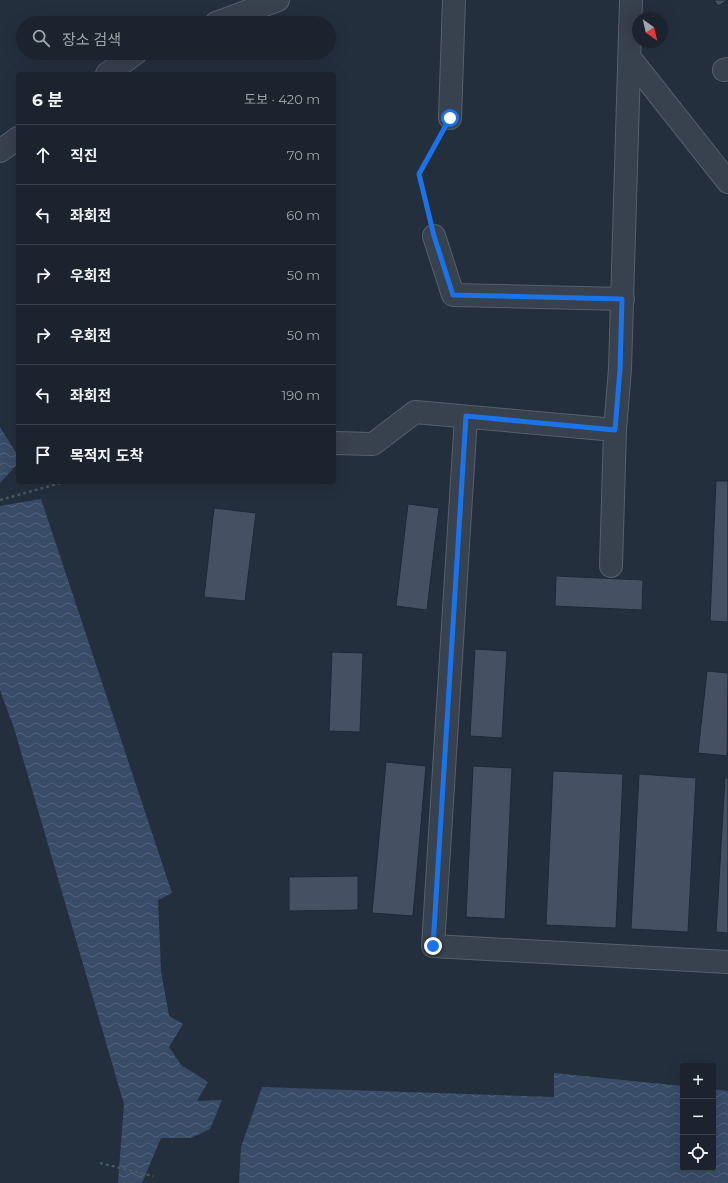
<!DOCTYPE html>
<html lang="ko">
<meta charset="utf-8">
<style>
body{margin:0;font-family:Montserrat,"Noto Sans KR",sans-serif;background:#282f3a;color:#f1f3f6}
.controls{position:absolute;right:12px;bottom:12px;display:grid;overflow:hidden;border-radius:4px;box-shadow:0 4px 16px #0002}
.controls button{width:36px;height:36px;display:grid;place-items:center;padding:0;border:0;border-bottom:1px solid #39404a;background:#1b232e;color:#f1f3f6;font:20px sans-serif}
.compass{position:absolute;left:632px;top:12px;width:36px;height:36px;border-radius:50%;background:#1b232e;box-shadow:0 4px 16px #0002;rotate:146deg}
.stop{position:absolute;width:12px;height:12px;margin:-9px;border:3px solid #1a73e8;border-radius:50%;background:#fff}
.stop.end{background:#1a73e8;border-color:#fff;box-shadow:0 1px 4px #0008}
.list{margin:0;padding:0;list-style:none}
h2{display:flex;justify-content:space-between;align-items:center;height:52px;margin:0;padding:0 16px;font-size:17px}
h2 small{font-size:13px;font-weight:400;color:#a0a4aa}
.list li{display:grid;grid-template-columns:26px 1fr auto;gap:12px;align-items:center;box-sizing:border-box;height:60px;padding:0 16px;border-top:1px solid #39404a}
.list b{display:block;font-size:15px;white-space:nowrap}
.list em{font-size:13px;font-style:normal;color:#a0a4aa}
.icon{flex:none;width:22px;height:22px;fill:none;stroke:currentColor;stroke-width:2;stroke-linecap:round;stroke-linejoin:round}
.map{position:relative;flex:none;width:728px;height:1183px;overflow:hidden}
.search{position:absolute;background:#1b232e;box-shadow:0 4px 16px #0002;left:16px;top:16px;width:320px;height:44px;display:flex;align-items:center;gap:10px;box-sizing:border-box;padding:0 14px;border-radius:22px;color:#a0a4aa;font-size:15px}
.panel{position:absolute;background:#1b232e;box-shadow:0 4px 16px #0002;left:16px;top:72px;width:320px;height:412px;border-radius:4px}
.map>svg:first-child{display:block}
</style>
<div class="map">
<svg width="728" height="1183" viewBox="0 0 728 1183">
<defs>
<pattern id="water-waves" width="16" height="10" patternUnits="userSpaceOnUse"><rect width="16" height="10" fill="#394c67"/><path d="M0 5q4-4 8 0t8 0" fill="none" stroke="#53647b"/></pattern>
</defs>
<rect width="100%" height="100%" fill="#242f3e"/>
<path fill="url(#water-waves)" d="M0 427 18 456V463L0 483Z
M41 499 172 893 158 900 161 971 169 1016 183 1024 169 1047 181 1065 208 1082 197 1101 222 1100 210 1129 191 1138H161L142 1183H118L124 1104 14 728 0 690V506Z
M554 1073 683 1086V1168H713V1089L728 1091V1183H239L241 1147 262 1087 554 1097Z"/>
<path fill="#455162" stroke="#1f2835" d="M714 0H728L718 6Z
M716 481H728V622L710 621Z
M408 504 439 508 427 610 396 606Z
M214 508 256 513 245 601 204 597Z
M556 576 643 580 642 610 555 606Z
M475 649 507 651 502 738 470 736Z
M332 652 363 653 360 732 329 731Z
M707 671 728 673 727 756 698 753Z
M386 762 426 766 413 916 372 913Z
M473 766 512 768 505 919 466 917Z
M553 771 623 774 616 928 546 925Z
M639 774 696 778 688 932 631 929Z
M725 778H728V933L716 932Z
M358 876V910L289 911V877Z"/>
<g fill="none" stroke-linecap="round" stroke-linejoin="round">
<g stroke="#565f6c" stroke-width="24">
<path id="minor" d="M216 23 278 0
M630 58 728 182
M724 70 728 69
M107 74 136 53
M450 118 454 0
M0 151 18 138
M434 236 453 295 623 299
M466 417 433 946 728 962
M334 443 373 444 415 412 615 430
M611 566 615 430 620 369 631 0"/>
</g>
<path stroke="#44595c" stroke-width="2.5" stroke-dasharray="3 3" stroke-linecap="butt" d="M429 216 419 174 441 134
M0 500 64 482
M100 1163 153 1176"/>
<use href="#minor" stroke="#38414e" stroke-width="22"/>
</g>
<g fill="none" stroke-linecap="round" stroke-linejoin="round">
<path stroke="#1a73e8" stroke-width="5" d="M433 946 466 416 615 430 620 369 622 299 453 295 434 236 419 174 450 118"/>
</g>
</svg>
<div class="controls">
<button>+</button>
<button>−</button>
<button><svg class="icon" aria-label="locate" viewBox="0 0 24 24"><circle cx="12" cy="12" r="6"/><path d="M12 2v4M12 18v4M2 12h4M18 12h4"/></svg></button>
</div>
<svg class="compass" viewBox="-18 -18 36 36"><path d="M0-13l5 13h-10z" fill="#e53935"/><path d="M0 13l5-13h-10z" fill="#a0a4aa"/></svg>
<div class="stop" style="left:450px;top:118px"></div>
<div class="stop end" style="left:433px;top:946px"></div>
<div class="search"><svg class="icon" aria-label="search" viewBox="0 0 24 24"><circle cx="10" cy="10" r="6"/><path d="M15 15l6 6"/></svg>장소 검색</div>
<section class="panel">
<h2>6 분<small>도보 · 420 m</small></h2>
<ul class="list">
<li><svg class="icon" aria-label="ahead" viewBox="0 0 24 24"><path d="M12 20V5M6 11l6-6 6 6"/></svg><div><b>직진</b></div><em>70 m</em></li>
<li><svg class="icon" aria-label="left" viewBox="0 0 24 24"><path d="M17 20v-9H6M10 6l-5 5 5 5"/></svg><div><b>좌회전</b></div><em>60 m</em></li>
<li><svg class="icon" aria-label="right" viewBox="0 0 24 24"><path d="M7 20v-9h11M14 6l5 5-5 5"/></svg><div><b>우회전</b></div><em>50 m</em></li>
<li><svg class="icon" aria-label="right" viewBox="0 0 24 24"><path d="M7 20v-9h11M14 6l5 5-5 5"/></svg><div><b>우회전</b></div><em>50 m</em></li>
<li><svg class="icon" aria-label="left" viewBox="0 0 24 24"><path d="M17 20v-9H6M10 6l-5 5 5 5"/></svg><div><b>좌회전</b></div><em>190 m</em></li>
<li><svg class="icon" aria-label="arrive" viewBox="0 0 24 24"><path d="M6 21V4h12l-3 4 3 4H6"/></svg><div><b>목적지 도착</b></div></li>
</ul>
</section>
</div>
